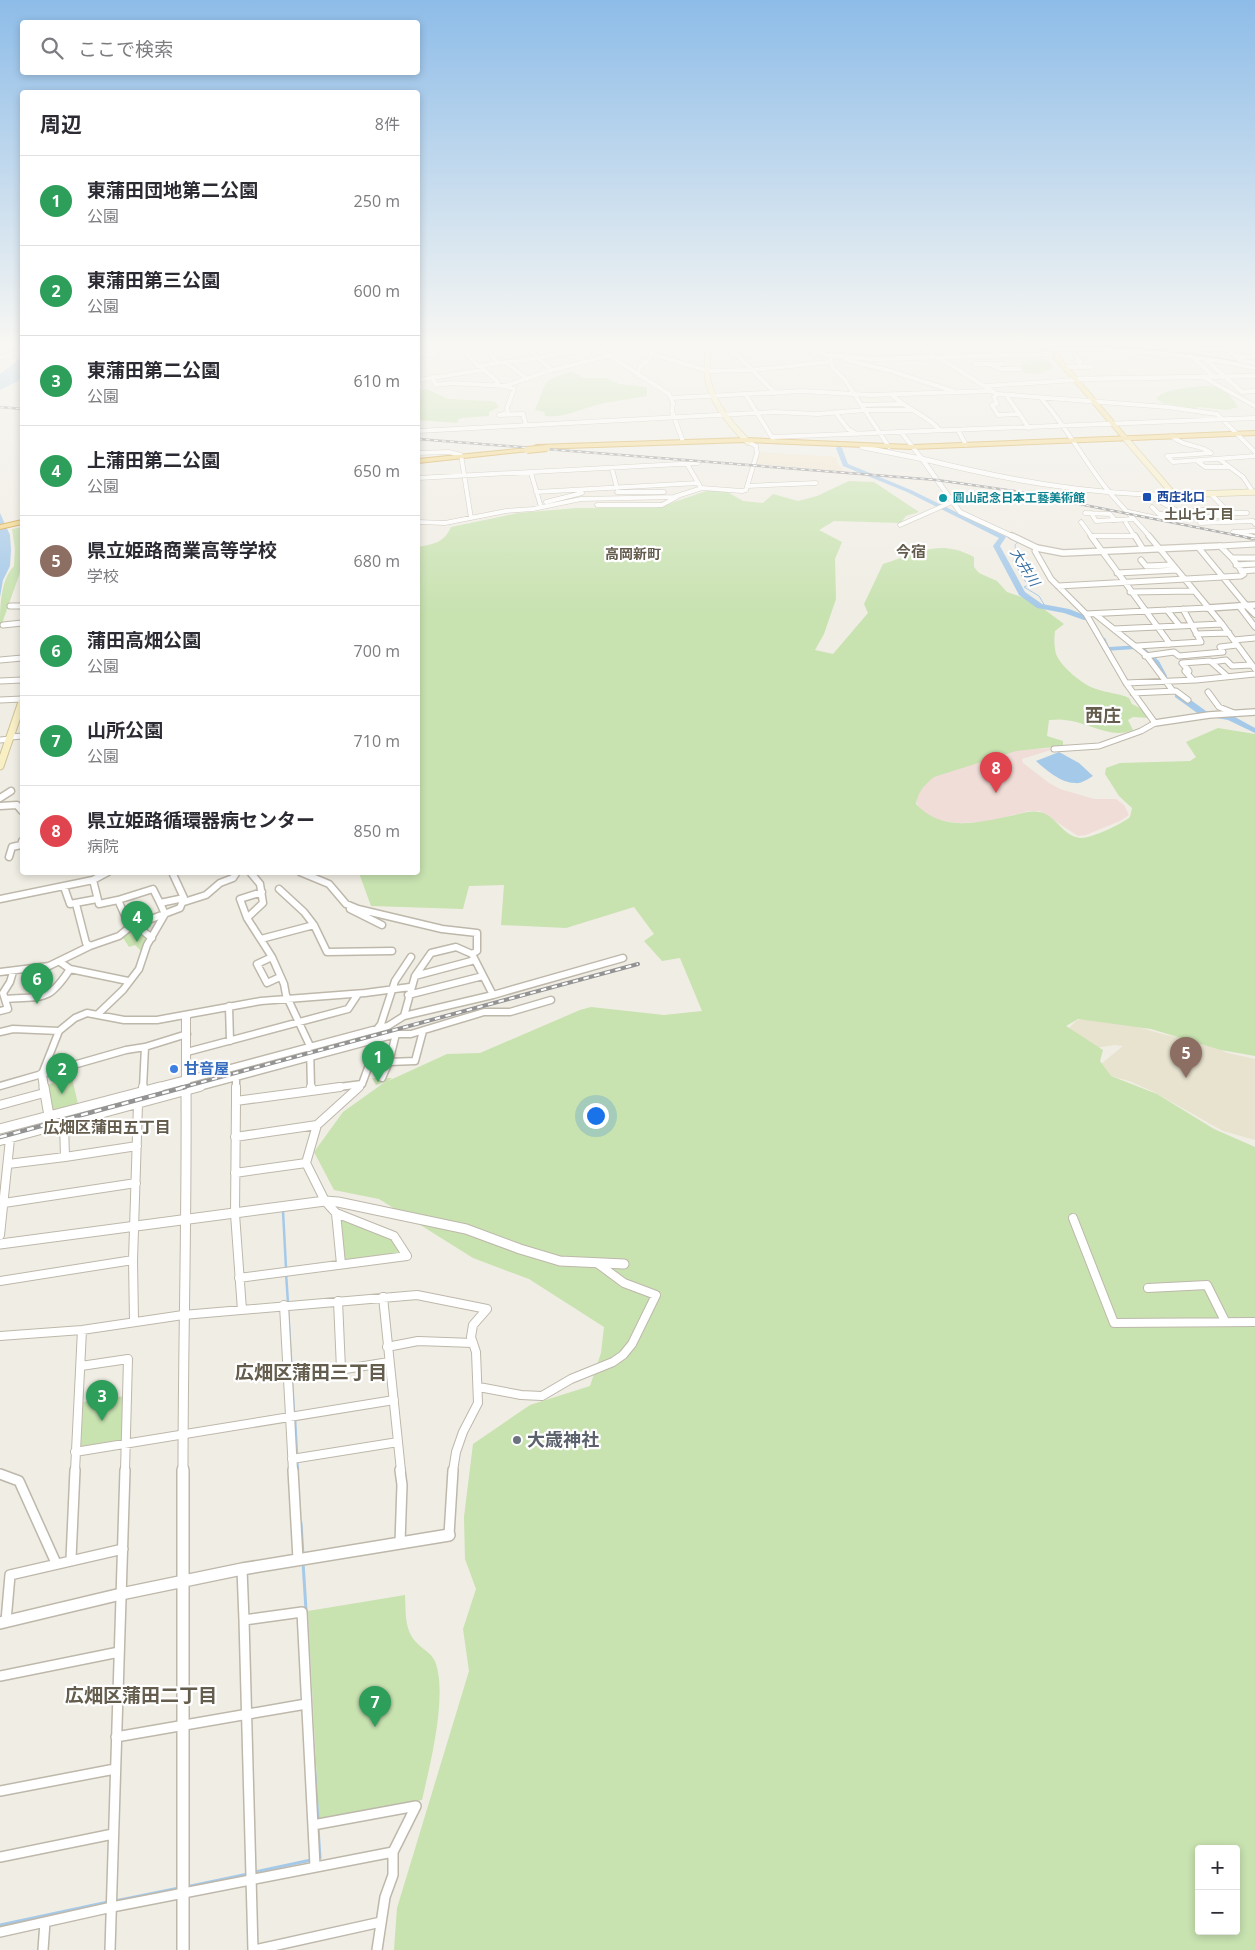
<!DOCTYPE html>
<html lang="ja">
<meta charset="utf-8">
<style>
body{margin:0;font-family:"Open Sans","Noto Sans JP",sans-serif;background:#f7f7f7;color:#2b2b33}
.controls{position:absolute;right:15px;bottom:15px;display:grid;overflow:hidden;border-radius:5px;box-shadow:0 2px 8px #0003}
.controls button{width:45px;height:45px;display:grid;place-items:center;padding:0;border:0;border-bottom:1px solid #e1e1e2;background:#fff;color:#2b2b33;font:25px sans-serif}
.you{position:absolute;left:595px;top:1115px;width:18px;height:18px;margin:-12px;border:4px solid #fff;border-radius:50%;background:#1a73e8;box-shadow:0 0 0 8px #1a73e833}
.badge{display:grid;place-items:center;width:32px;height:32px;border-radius:50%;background:#e74c25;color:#fff;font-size:16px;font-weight:700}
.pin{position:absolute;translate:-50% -41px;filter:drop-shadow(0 1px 2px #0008)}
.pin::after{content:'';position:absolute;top:26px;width:18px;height:15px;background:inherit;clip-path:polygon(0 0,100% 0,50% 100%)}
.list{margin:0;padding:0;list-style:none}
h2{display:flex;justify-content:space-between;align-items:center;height:65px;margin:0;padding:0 20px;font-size:21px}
h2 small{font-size:16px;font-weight:400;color:#7c7c81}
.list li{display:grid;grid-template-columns:32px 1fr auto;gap:15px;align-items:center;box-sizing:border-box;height:90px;padding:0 20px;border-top:1px solid #e1e1e2}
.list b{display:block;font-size:19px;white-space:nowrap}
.list p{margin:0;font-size:16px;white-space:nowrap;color:#7c7c81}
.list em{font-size:16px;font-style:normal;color:#7c7c81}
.icon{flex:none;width:28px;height:28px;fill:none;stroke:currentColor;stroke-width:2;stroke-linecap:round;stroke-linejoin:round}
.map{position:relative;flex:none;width:1255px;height:1950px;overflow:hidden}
.search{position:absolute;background:#fff;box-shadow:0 2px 8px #0003;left:20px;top:20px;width:400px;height:55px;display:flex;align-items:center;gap:12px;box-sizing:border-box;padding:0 18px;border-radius:5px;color:#7c7c81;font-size:19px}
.panel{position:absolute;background:#fff;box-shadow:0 2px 8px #0003;left:20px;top:90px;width:400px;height:785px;border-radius:5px}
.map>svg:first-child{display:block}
</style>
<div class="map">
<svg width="1255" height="1950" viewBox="0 0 1255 1950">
<rect width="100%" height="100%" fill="#f0ede4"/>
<path fill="#f1e5d0" d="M759 452 836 457 837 463 843 469 842 471 756 464Z"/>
<path fill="#e8e3cf" d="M1085 1019 1127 1024 1166 1035 1198 1040 1228 1053 1255 1059V1140L1223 1131 1152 1091 1129 1081 1107 1075 1101 1064 1123 1046 1115 1045 1096 1048 1068 1029 1077 1020Z"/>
<path fill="#f0ddd8" d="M1053 748 1054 749 1022 759 1023 763 1049 783 1060 789 1094 799H1116L1124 805 1129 815 1120 821 1098 830 1086 835 1078 836 1040 811H1029L986 822 956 823 939 820 925 814 917 804V797L923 785 934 776 1016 750Z"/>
<path fill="#c8e2b0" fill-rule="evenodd" d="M1042 359 1049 361 1053 368 1037 374 1023 373 1022 362 1006 363Z
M572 371 583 378H607L619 384 647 387V396C630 399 612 401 596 405 578 410 564 418 545 416L544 412 535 410C548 381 539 382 572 371Z
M1199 386C1221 386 1226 388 1238 407L1227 410 1197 407V409L1162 403 1156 398C1167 388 1185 389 1199 386Z
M427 389 448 399 490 401 495 402 499 407 489 412V416L462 418 459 419 457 423 418 420V391Z
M849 481 874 482 919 512 906 516 901 523 834 521 819 530 842 542 835 559 836 599 824 634 815 650 833 654 868 613 864 604 883 564C918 553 939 538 974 557V567L979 573 997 581 1007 592 1033 601 1064 624 1055 631C1054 639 1054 646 1056 654 1061 667 1083 685 1096 689 1107 693 1118 693 1129 698L1132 704 1142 709 1149 718 1133 717 1128 720 1133 730C1111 740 1086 721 1064 720 1059 719 1054 720 1049 720L1047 736 1063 741V746L1016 751 934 777C924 785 918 792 916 804 942 832 977 823 1010 816 1020 814 1030 810 1040 812 1056 815 1063 837 1081 838 1092 838 1122 824 1130 817L1132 808 1119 796 1105 774 1106 768 1120 763 1190 761 1196 757 1186 742 1218 728 1255 734V1056L1221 1050 1151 1029 1078 1019 1066 1026 1103 1050 1100 1061 1111 1076 1157 1094 1214 1129 1255 1147V1950H394L397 1908 469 1671 463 1629 476 1589 465 1559 464 1517 473 1444 530 1405 590 1386 601 1353 604 1327 529 1279 473 1258 379 1199 334 1190 314 1152 343 1112 385 1082 376 1085 372 1078H392L388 1081 447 1054 480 1053 580 1010 591 1007 664 1015 702 1011 680 958 662 961 644 941 654 934 634 907 566 928 501 925 504 885 469 886 463 909 371 906 359 873 418 872V547C434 544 444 543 451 527L518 513 577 508H657L709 490H724L743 501 763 503 773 494 798 501 817 496ZM1199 1849H1236V1931H1199Z
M22 527V567L0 629C0 609 0 580 14 566L15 549 12 529Z
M135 927 149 938 142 952 135 945 129 947 122 936Z
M72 1078 78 1104 53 1111 46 1085Z
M339 1217 393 1238 403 1254 344 1261Z
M124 1396 122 1440 81 1448 83 1402Z
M405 1595C406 1614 404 1631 418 1644 425 1651 433 1654 436 1664 447 1698 430 1765 422 1800L319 1819 308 1611Z"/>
<path fill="#a5c9e9" d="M22 357V379L0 390V374Z
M0 513 10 535 11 550 10 566 3 580 0 597Z
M1059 752 1079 763 1093 776C1088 779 1081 784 1075 783 1061 783 1046 770 1036 761Z"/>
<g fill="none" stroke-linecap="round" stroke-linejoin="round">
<path stroke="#a5c9e9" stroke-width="1" d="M1006 536 1011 539
M1018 542 1015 545 1016 556H1014L1016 560H1013C1019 569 1021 578 1029 585L1024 587 1039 596 1045 606"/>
<path stroke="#a5c9e9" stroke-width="2.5" d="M283 1211 286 1268
M286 1273 288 1303
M288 1308 292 1376
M292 1380 294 1413
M295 1418 297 1455
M297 1460 298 1470"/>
<path stroke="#a5c9e9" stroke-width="3" d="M301 1523 303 1555
M303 1562 306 1610
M313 1745 318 1820
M318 1827 320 1858H318
M255 1872 311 1860
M186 1887 248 1874
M115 1901 179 1888
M0 1925 108 1902"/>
<path fill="#a5c9e9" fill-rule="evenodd" d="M1031 343H1042L1045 345C1116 343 1186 350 1255 364V368C1185 353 1115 347 1044 349L1041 347 1029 346 1028 345Z
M839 446 842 448 848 464 911 490 1005 536 1006 537 1000 546 1025 592 1042 604 1069 609 1087 616V620H1084L1064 613 1037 608 1019 595 993 546 999 538 907 492 843 466 836 448Z
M1099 638H1105L1109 647 1141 645 1159 661 1167 676 1166 678H1160L1153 664 1136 649 1104 651 1098 640Z
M1175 693H1181L1206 711 1233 716 1255 728V733L1228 720 1200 715 1175 697Z"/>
<g stroke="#beb8ab" stroke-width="5">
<path id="minor-far4" d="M471 341 478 347 486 348 498 363
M583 341 599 349 669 394 673 403 672 411 683 442
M793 341 808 350 829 355 833 368 845 380 889 447
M912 341 997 394 1167 407 1217 414 1255 452
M973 341 986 346 1174 341
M1189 341 1196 350
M1230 341 1255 346
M719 342 739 357 775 393
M0 344 7 343 22 350
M418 344 466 341
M525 344 538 358 478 366 466 353 486 348Z
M805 347 915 342
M1049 349C1119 348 1187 353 1255 368
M1177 350 1227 349 1236 357 1255 356
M418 354 436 355 430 344
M652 354 708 371 752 370 830 362
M1191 356 1213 376
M538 358 552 370
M538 358 594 347
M846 358V360L891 371 953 391
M1204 358 1242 392 1255 391
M1239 360 1255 363
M505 362 527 379
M975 364H1003
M989 364 1000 369H1020
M481 367 498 382 495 385
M1065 367H1082L1077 361H1081L1069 348
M1082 367H1091
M638 376 640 367 650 358 657 341
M432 377 436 385 452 383 505 386 552 370 608 356
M1203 377 1255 406
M418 380 483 370
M418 383 420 387 418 388
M505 386 514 389 507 408 508 413 499 415 523 414 526 425
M985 386 1075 380
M998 394 994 397 997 404 992 405 998 415 1020 414
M746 395 773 439
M892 395C906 409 927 415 940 430
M1006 395 1029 428
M671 398 802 391 871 395 992 391
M1041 398C1064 424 1081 455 1102 483 1117 503 1134 518 1150 537
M861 405 901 404
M865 410H913
M835 412 848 429 857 434
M958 430 966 445
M418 431 774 412 818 414 865 410
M901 432 922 459
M1172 436C1183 447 1199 444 1211 453
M773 437 1255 418
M418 453 449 452 461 455 471 518
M1211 453 1167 456 1173 462 1255 456
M1219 459 1243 477 1253 492
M1197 461 1205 467H1229
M687 464 700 486
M612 469 617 488
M531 473 541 507
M418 478 698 463
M747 486 816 483
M536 492 698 483
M617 492H664
M1211 494 1229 513
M1147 495 1178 511 1185 518 1221 516 1219 513H1247
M546 502 582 493
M597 505H662L677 497
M1152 507 1159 514 1213 509 1219 513
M1129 512 1157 518 1172 517
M1085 513 1110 514 1115 520
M1091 513 1096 521 1134 519
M418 522 445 523 506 511 533 509 581 499 674 497 702 488 742 491 746 490 757 453 756 446 748 442
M1081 522 1092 537
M1126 523 1135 537
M1200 523 1253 521 1255 524
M900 525 952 502
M1092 536H1134
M1253 537 1233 532 1255 531"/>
</g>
<g stroke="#beb8ab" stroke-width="7">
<path id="minor-far3" d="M1091 536 1170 644
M1135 536 1143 549
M1149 536 1222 624 1255 669
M1248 536 1255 538
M1220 546 1255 544
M1220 546 1232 558
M1198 547 1246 605
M1037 548 1035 551 1051 579 1086 614 1126 683 1155 723 1141 731 1099 746 1054 749
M1141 560 1146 566 1172 565
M1236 565 1255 564
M1241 571 1255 570
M1117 573 1177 570
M1058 586 1241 576 1244 574 1232 558H1255
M1130 592 1194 591
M10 606H22
M1239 606 1255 627
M1167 610 1179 625
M1086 614 1208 608
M1095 614 1146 655 1173 691
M3 625 22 623
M1114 629 1222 624
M1196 634 1229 633
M1234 640 1255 638
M1137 646 1201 642 1183 609
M1145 656 1174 652 1179 656 1223 652 1220 647 1237 645
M0 660 22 658
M1211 662 1226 660 1232 666 1251 665
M1192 679 1185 671H1189L1182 663 1210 661 1227 676
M0 681 22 680
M1126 683 1196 680 1255 674
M1208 692 1219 707 1234 713
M1133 693 1176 691 1188 700
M0 700 22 699
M11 737 22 736
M0 740 10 739"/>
</g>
<g stroke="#beb8ab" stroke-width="9">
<path id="minor-far2" d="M0 798 11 791
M0 806 17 805 22 811
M9 857 12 847 21 845 22 841
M250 872 260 884 263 903 247 918 272 957 284 984 286 995 310 1046 311 1088
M300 872 329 884 346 904 358 909 442 929 477 933V951L472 954
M93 880 99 904 118 900
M64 887 70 904 97 899
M279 889 304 912 314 925
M0 899 93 880 108 872
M184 902 206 895 220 883 233 878 237 872
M76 904 86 943 90 946
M350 909 382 925
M247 918 240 899 262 892
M135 925 152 938
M130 927 118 900 153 889 160 903
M261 939 314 925 327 952 392 951
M272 957 257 964 267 983 280 977
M60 962 70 969 128 981
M0 972 49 966 90 946 119 936 130 927 180 908 184 898 172 872
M415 976 475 960
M408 995 483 976
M5 999C43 996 48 1003 70 969
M229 1006 230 1041
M0 1011 8 1009 3 993 10 982 13 972
M99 1013 123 990 139 969 147 945 165 914 160 903 184 898
M404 1016 415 976 431 953 456 947 472 954 493 995
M377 1029 381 1024 395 981 411 957
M0 1032 13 1029 59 1031 75 1018 87 1013 124 1020H157L261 1001 365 993 410 987
M396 1034 389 1062 415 1061 423 1031
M187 1052 348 1009 358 994
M42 1074 126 1050 145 1047
M236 1078V1088
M382 1078 389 1062
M186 1080 388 1026 404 1016 493 995 623 958
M0 1086 42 1074 59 1031
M143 1088 145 1047 187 1034
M195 1088 396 1034H411L484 1012H510L551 1000
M331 1088 362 1084 379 1038
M357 1088 362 1084"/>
</g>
<g stroke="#beb8ab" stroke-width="10">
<path id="minor-far1" d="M236 1087V1101
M143 1090V1087
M311 1091 340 1087
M0 1105 44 1093
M64 1124 65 1157 137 1146
M235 1137 317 1125 359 1087
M0 1141 200 1087
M306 1163 325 1201 336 1213 341 1264
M8 1164 65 1157
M235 1173 306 1163 317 1125
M4 1203 136 1183
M1073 1218 1114 1323 1255 1322
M0 1235 10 1139
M239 1278 407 1256 394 1236 336 1213
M0 1281 133 1260
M1148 1288 1207 1285 1225 1321
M383 1297 401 1471
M338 1301 341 1369
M284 1305 293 1471
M242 1310 235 1214 236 1101 311 1091V1087
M134 1321 133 1260 138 1104
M0 1336 82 1330 183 1315 417 1295 487 1309 473 1325 471 1337 476 1352 478 1403 463 1432 456 1452 453 1471
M387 1347 418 1341 473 1343
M81 1366 128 1359 125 1471
M289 1378 389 1362
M479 1387 521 1395 542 1396 571 1379 613 1362 623 1355 632 1344 656 1295 624 1283 597 1263
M75 1452 394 1400
M292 1459 398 1442
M75 1471 82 1330"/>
</g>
<g stroke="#beb8ab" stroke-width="12">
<path id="minor" d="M293 1470 298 1559
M0 1474 19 1481 56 1563
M449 1535 453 1470
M400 1543 402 1485 400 1470
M71 1559 75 1470
M242 1569 244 1620 302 1612 315 1866
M244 1620 253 1950
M6 1621 10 1575 123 1549
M0 1676 119 1652
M116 1737 306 1704
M0 1791 115 1769
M313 1825 416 1806 393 1852V1875L385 1897 377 1950
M0 1857 113 1834
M0 1932 112 1907 393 1852
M43 1950 45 1922
M110 1950 125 1470
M255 1950 381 1922"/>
</g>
<g stroke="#beb8ab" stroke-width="5.5">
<path id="tertiary-far4" d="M696 341H727
M829 355 872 359 1054 354
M0 357 9 356 22 350
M1074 379 1255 376
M862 447 922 459 960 512 1014 537
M919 458C1003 479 1087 495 1174 495"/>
</g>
<g stroke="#beb8ab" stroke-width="8">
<path id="tertiary-far3" d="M1012 536 1037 548 1063 553 1220 546
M1246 605 1255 614
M1208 608 1255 605
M1155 723 1209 715 1255 712"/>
</g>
<g stroke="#beb8ab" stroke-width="10">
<path id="tertiary-far2" d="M186 1016V1088
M42 1074 44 1088
M155 1088 186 1080"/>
</g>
<g stroke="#beb8ab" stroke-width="11">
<path id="tertiary-far1" d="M44 1087 49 1116
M0 1129 160 1087
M0 1244 325 1201 338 1202 466 1229 520 1249 560 1261 624 1264
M183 1471C183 1343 187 1215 186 1087"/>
</g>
<g stroke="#beb8ab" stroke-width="14">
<path id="tertiary" d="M183 1470V1950
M0 1623 121 1594 242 1569 449 1535"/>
</g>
<g stroke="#cdc197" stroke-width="7">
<path id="secondary-far1" d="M707 341C709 354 706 367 708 380 712 403 732 426 748 442
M1125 438 1174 495 1255 492"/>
</g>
<g stroke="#cdc197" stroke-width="9">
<path id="secondary" d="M0 766 22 702"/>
</g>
<g stroke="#d8bd6a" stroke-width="2">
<path id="primary" d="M1040 341H1046L1127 437V439H1123Z"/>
</g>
<g stroke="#cfa240" stroke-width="2">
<path id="trunk" d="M1255 431V435L912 449 746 442 536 449 533 447 536 445 746 438 912 445Z
M527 448 530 450 529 451 418 463V459Z
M22 520V524L0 529V525Z"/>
</g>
<use href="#minor-far4" stroke="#fff" stroke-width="4"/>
<use href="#minor-far3" stroke="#fff" stroke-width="5"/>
<use href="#minor-far2" stroke="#fff" stroke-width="6"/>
<use href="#minor-far1" stroke="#fff" stroke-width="8"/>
<use href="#minor" stroke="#fff" stroke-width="9"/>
<use href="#tertiary-far4" stroke="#fff" stroke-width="4.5"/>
<use href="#tertiary-far3" stroke="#fff" stroke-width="5.5"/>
<use href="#tertiary-far2" stroke="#fff" stroke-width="8"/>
<use href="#tertiary-far1" stroke="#fff" stroke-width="9"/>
<use href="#tertiary" stroke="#fff" stroke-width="11"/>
<use href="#secondary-far1" stroke="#f9efc5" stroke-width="5.5"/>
<use href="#secondary" stroke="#f9efc5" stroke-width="7"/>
<use href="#primary" fill="#f5df98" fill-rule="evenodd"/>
<use href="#trunk" fill="#f3d684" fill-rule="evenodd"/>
<g stroke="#939393" stroke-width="2.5">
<path id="rail-far2" d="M0 407 22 409
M418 439 937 480 1014 491 1255 539"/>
</g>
<g stroke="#939393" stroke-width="4">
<path id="rail-far1" d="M180 1088 638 964"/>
</g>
<g stroke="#939393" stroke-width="4.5">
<path id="rail" d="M0 1137 185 1087"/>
</g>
<use href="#rail-far2" stroke="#fff" stroke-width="1" stroke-dasharray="4" stroke-linecap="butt"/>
<use href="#rail-far1" stroke="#fff" stroke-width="2" stroke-dasharray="5.5" stroke-linecap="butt"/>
<use href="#rail" stroke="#fff" stroke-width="2.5" stroke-dasharray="7" stroke-linecap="butt"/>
<g stroke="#cfa240" stroke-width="8" stroke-linecap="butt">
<path id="trunk-bridge" d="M527 450 547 448"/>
</g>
<use href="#trunk-bridge" stroke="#f3d684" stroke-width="6"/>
</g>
<linearGradient id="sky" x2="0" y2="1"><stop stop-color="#8dbce8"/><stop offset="0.56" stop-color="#f8f7f3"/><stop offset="1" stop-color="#f8f7f3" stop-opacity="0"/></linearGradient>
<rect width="1255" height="614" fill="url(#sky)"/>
<rect fill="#1a4fb4" stroke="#fff" stroke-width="2" x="1142" y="492" width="10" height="10" rx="2.5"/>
<circle fill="#0f9aa8" stroke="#fff" stroke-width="2" cx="943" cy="498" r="5"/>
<circle fill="#3f7fe0" stroke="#fff" stroke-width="2" cx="174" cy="1069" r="5"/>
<circle fill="#6b7280" stroke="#fff" stroke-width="2" cx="517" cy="1440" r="5"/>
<g text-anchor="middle" stroke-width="4.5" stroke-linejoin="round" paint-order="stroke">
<g font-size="12" font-weight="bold" fill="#164399" stroke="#fff" text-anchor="start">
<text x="1157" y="501">西庄北口</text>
</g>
<g font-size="12" font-weight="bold" fill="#0d838f" stroke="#fff" text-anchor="start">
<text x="953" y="502">圓山記念日本工藝美術館</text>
</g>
<g font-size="14" font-weight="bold" fill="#645c4d" stroke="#fff">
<text x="1199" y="519">土山七丁目</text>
<text x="633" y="559">高岡新町</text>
</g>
<g font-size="14" font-style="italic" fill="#3870a3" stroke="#fff">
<text transform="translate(1025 567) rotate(58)" y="5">大井川</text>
</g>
<g font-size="15" font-weight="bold" fill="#645c4d" stroke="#fff">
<text x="911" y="557">今宿</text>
</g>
<g font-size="15" font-weight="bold" fill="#366cbe" stroke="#fff" text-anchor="start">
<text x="184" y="1074">甘音屋</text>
</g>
<g font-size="16" font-weight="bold" fill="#645c4d" stroke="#fff">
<text x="107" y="1133">広畑区蒲田五丁目</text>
</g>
<g font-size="18" font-weight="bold" fill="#645c4d" stroke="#fff">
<text x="1103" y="722">西庄</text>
</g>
<g font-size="18" font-weight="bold" fill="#5b616d" stroke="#fff" text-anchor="start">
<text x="527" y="1446">大歳神社</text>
</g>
<g font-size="19" font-weight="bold" fill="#645c4d" stroke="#fff">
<text x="311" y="1379">広畑区蒲田三丁目</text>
<text x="141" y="1702">広畑区蒲田二丁目</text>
</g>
</g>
</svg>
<div class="controls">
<button>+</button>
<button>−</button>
</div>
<div class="you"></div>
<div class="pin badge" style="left:378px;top:1082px;background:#2e9e5b">1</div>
<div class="pin badge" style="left:62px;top:1094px;background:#2e9e5b">2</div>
<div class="pin badge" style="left:102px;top:1421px;background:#2e9e5b">3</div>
<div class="pin badge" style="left:137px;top:942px;background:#2e9e5b">4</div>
<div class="pin badge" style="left:1186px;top:1078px;background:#8d6e63">5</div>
<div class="pin badge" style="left:37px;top:1004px;background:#2e9e5b">6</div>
<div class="pin badge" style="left:375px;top:1727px;background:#2e9e5b">7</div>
<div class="pin badge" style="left:996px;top:793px;background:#e0444e">8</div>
<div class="search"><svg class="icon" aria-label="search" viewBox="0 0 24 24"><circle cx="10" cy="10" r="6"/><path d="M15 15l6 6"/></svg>ここで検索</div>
<section class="panel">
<h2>周辺<small>8件</small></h2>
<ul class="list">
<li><span class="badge" style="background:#2e9e5b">1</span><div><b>東蒲田団地第二公園</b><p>公園</p></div><em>250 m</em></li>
<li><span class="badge" style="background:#2e9e5b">2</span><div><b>東蒲田第三公園</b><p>公園</p></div><em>600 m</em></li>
<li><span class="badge" style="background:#2e9e5b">3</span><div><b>東蒲田第二公園</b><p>公園</p></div><em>610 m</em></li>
<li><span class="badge" style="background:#2e9e5b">4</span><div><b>上蒲田第二公園</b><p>公園</p></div><em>650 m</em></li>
<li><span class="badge" style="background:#8d6e63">5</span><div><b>県立姫路商業高等学校</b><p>学校</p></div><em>680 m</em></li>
<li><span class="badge" style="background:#2e9e5b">6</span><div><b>蒲田高畑公園</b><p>公園</p></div><em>700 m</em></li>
<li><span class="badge" style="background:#2e9e5b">7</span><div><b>山所公園</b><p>公園</p></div><em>710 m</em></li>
<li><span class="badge" style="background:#e0444e">8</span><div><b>県立姫路循環器病センター</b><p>病院</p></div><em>850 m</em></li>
</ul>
</section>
</div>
